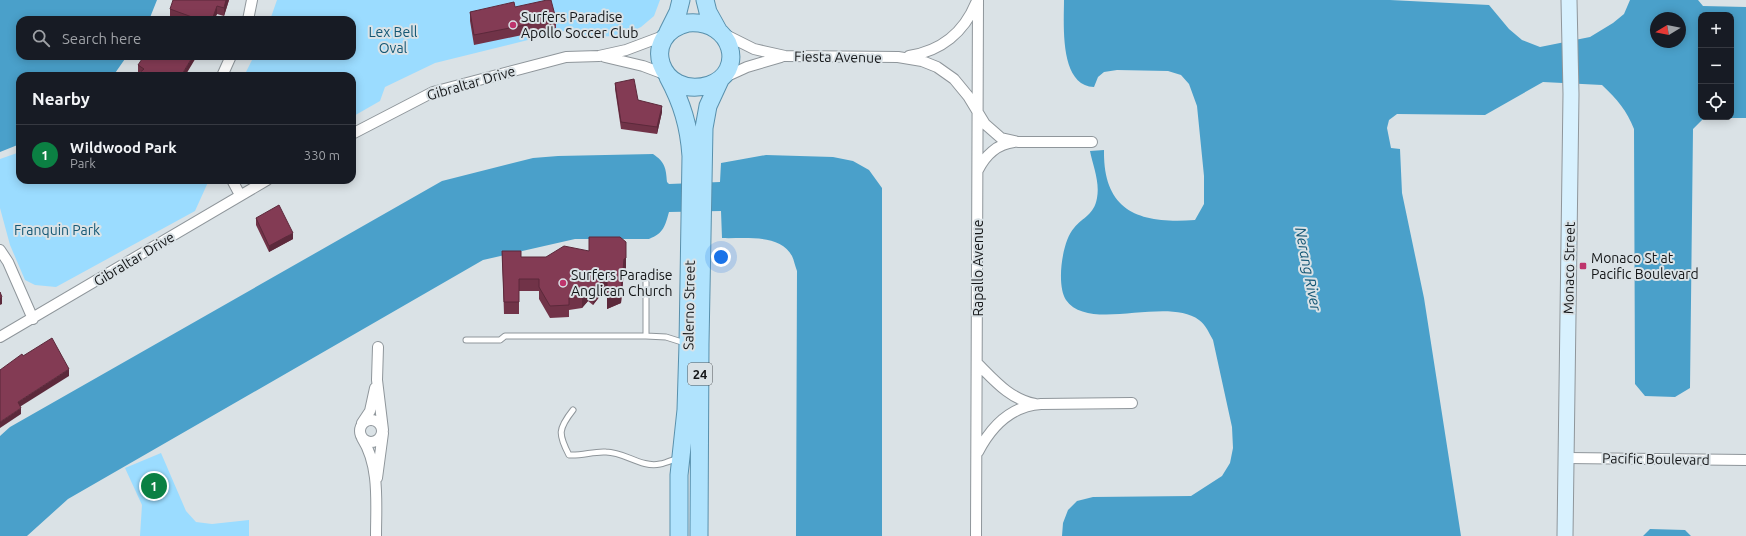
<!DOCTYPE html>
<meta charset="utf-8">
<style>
body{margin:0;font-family:Ubuntu,sans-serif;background:#20242c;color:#f1f3f6}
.controls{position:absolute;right:12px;top:12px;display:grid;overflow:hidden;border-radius:8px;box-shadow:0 2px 10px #0003}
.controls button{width:36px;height:36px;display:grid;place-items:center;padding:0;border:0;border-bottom:1px solid #363941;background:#171b24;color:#f1f3f6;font:20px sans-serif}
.compass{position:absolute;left:1650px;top:12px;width:36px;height:36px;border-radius:50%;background:#171b24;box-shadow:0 2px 10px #0003;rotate:260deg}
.you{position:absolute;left:721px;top:257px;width:14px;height:14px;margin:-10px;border:3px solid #fff;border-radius:50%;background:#1a73e8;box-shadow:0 0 0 6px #1a73e833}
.badge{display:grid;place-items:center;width:26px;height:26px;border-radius:50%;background:#0b8043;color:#fff;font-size:13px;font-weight:700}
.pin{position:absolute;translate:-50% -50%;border:2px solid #fff;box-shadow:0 1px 4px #0006}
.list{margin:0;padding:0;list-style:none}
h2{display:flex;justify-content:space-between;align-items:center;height:52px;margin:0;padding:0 16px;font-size:17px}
h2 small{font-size:13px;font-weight:400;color:#9ea1a6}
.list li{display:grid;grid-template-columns:26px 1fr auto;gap:12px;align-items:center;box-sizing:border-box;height:60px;padding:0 16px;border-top:1px solid #363941}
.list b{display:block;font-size:15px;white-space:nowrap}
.list p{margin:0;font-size:13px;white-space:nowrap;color:#9ea1a6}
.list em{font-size:13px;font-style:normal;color:#9ea1a6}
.icon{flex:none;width:22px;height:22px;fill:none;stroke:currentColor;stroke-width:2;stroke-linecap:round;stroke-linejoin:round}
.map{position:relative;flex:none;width:1746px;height:536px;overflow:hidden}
.search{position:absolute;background:#171b24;box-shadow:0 2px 10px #0003;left:16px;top:16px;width:340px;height:44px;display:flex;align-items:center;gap:10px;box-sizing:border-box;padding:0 14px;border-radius:12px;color:#9ea1a6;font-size:15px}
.panel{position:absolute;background:#171b24;box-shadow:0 2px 10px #0003;left:16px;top:72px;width:340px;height:112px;border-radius:12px}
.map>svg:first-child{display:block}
</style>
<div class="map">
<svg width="1746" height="536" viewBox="0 0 1746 536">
<rect width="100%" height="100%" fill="#dae2e6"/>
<path fill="#9bdcff" d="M277 0H660L654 16 641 27 622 36 574 37 572 29 435 63 385 87 380 101 352 117V76H244L254 56H352V20H270Z
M20 152V180H209L195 211 56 287 35 285 25 280 10 245 0 208V159Z
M161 453 186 511 196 522 212 524 249 520V536H140L142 505 125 468Z"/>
<path fill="#4aa0ca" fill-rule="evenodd" d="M0 0H157L149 20H20V56H127L113 76H20V144L0 152Z
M1064 0H1390L1489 5 1509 29 1522 40 1540 47 1590 37 1613 23 1624 14 1630 0H1698L1703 6 1746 7V118H1704L1693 129 1690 388 1675 397 1645 396 1635 384 1634 129C1627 111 1617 99 1602 85L1543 82 1485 115 1397 114 1389 120 1387 128 1391 148 1400 149 1402 193 1424 298 1461 536H1062L1063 523 1068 510 1077 501 1093 497 1191 496 1222 476 1230 463 1233 448 1232 427 1213 340C1209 333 1206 325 1199 320 1166 296 1089 333 1066 300 1056 285 1062 241 1074 228 1083 217 1094 215 1097 198 1100 182 1093 166 1090 151L1104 150C1103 212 1140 224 1195 220L1204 204V176L1197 106 1189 84 1181 75 1168 71 1117 70 1104 72 1098 77 1094 87C1059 86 1064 24 1064 0ZM1701 15H1731V117H1701ZM1656 18H1680V42H1656Z
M653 154C665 162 666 168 667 182L669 184 720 182 721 163 766 155 833 157 853 161 869 170 882 188V536H796L797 271C795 266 794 260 792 256 780 233 743 239 722 238L721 211 669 212C665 226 664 233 649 239H575L483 260 68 499 27 536H0V436L10 427 442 181 533 158 558 156Z
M1650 529 1685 530 1691 536H1643Z"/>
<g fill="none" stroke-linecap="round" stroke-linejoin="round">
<g stroke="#8f969b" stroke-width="7">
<path id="lane" d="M646 282V336
M466 340H500L505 336H646L666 337 685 343
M573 410C558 429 558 434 569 455 582 456 594 451 606 452 625 452 641 468 660 464 666 463 672 460 678 458"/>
</g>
<g stroke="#8f969b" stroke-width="12">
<path id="street" d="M248 20 252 0
M724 34 754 49 785 56 898 57 922 61 937 67 954 79 968 96 985 124 1001 138 1018 142H1092
M909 56C941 51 964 32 976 3
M605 57 643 66 667 75
M222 76 231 56
M725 77 747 67 781 57
M352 134 433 92 566 57 599 56 626 50 666 35
M978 170C985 156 997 144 1014 142
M232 180 240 195
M0 250 8 262 33 319
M0 337 267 180
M378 347 377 380 383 430
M978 364C995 381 1010 399 1035 404
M360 431a11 11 0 1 1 22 0a11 11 0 1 1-22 0Z
M362 423 370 411 375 388
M362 438C380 466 376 504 376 536
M978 452C991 427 1011 406 1041 404L1132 403
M1567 458 1746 460
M377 478 383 433
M976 536 978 0"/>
</g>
<g stroke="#8f969b" stroke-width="17">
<path id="secondary" d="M1565 536 1571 94 1569 0"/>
</g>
<g stroke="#5890ac" stroke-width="19">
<path id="primary" d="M705 0 708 12 718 30
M688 23C734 19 746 73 709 85 660 100 638 35 688 23Z
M668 32 678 12 681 0
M668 77C682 103 689 126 691 156L688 344 686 410 679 475V536
M699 536 700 344 704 128 708 106 720 80"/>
</g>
<use href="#lane" stroke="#fff" stroke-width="5"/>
<use href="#street" stroke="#fff" stroke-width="10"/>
<use href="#secondary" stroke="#d8f1fe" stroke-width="15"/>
<use href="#primary" stroke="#b0e3fd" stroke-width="17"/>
</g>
<path fill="#713348" d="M229 0 224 16 217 14 214 20H178L170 17V9Z
M515 7 556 19V28L474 45 470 21V12Z
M197 56 140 72H138V65Z
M615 83 638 100 662 112 657 134 621 129 615 89Z
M256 218 293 239 269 252 256 225Z
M626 242V270L624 271 621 303 607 309V287L593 305 588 301 582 308 569 310V317L550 318 539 299V291H519V314H504L502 251 521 257H546L589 251Z"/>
<path fill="#5c293b" d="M226 0H229L224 16V8Z
M217 6V14L214 20H212Z
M193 56H197L185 76H181Z
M662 106V112L657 134V127Z
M293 233V239L269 252V246Z
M626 258V270L624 271 621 303 607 309V296L624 259Z
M607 275V287L593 305V293Z
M588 289V301L582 308V296Z
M2 297V304L0 305V299Z
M69 369V376L18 408V402Z
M21 408V414L0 428V422Z"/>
<path fill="#833b54" stroke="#5c293b" d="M173 0H226L224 8 217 6 212 20H190L192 17 170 9Z
M547 0H551L556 19 474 35 470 12 514 2 515 7Z
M144 56H193L181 76H136L144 69 138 65Z
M634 79 638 100 662 106 657 127 621 122 615 83Z
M279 205 293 233 269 246 256 218Z
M589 237H620L626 242V258L624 259 621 291 607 296V275L593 293 588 289 582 296 569 298V305L550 306 539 287V279H519V302H504L502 251H521V257H546L564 246 589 251Z
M0 292 2 297 0 299Z
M52 338 69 369 18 402 21 408 0 422V370L22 354 23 356Z"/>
<g fill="#be346c" stroke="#dae2e6" stroke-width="1.5">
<circle cx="513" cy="25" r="4"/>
<rect x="1579" y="262" width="8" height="8" rx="2"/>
<circle cx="563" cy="283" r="4"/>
</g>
<g text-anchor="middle" stroke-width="4" stroke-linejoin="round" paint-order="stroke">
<rect fill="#dae2e6" stroke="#4f5356" stroke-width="1" x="688" y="363" width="24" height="22" rx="3"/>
<g font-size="13" font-weight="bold" fill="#141618">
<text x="700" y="379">24</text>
</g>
<g font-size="14" fill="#141618" stroke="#dae2e6" text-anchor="start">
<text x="521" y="22">Surfers Paradise<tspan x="521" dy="16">Apollo Soccer Club</tspan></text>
<text x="1591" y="263">Monaco St at<tspan x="1591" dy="16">Pacific Boulevard</tspan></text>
<text x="571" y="280">Surfers Paradise<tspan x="571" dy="16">Anglican Church</tspan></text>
</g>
<g font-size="14" fill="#145774" stroke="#dae2e6">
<text x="393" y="37">Lex Bell<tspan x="393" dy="16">Oval</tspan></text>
<text x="57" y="235">Franquin Park</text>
</g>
<g font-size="14" fill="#141618" stroke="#dae2e6">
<text transform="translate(838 57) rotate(1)" y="5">Fiesta Avenue</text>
<text transform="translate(471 83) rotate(-16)" y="5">Gibraltar Drive</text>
<text transform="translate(134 259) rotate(-31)" y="5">Gibraltar Drive</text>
<text transform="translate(978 268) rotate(-90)" y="5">Rapallo Avenue</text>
<text transform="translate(1569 268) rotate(-89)" y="5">Monaco Street</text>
<text transform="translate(689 305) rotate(-89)" y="5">Salerno Street</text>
<text transform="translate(1656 459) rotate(1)" y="5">Pacific Boulevard</text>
</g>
<g font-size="15" font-style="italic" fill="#135674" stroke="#dae2e6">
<text transform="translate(1308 269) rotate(79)" y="5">Nerang River</text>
</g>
</g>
</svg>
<div class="controls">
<button>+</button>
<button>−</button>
<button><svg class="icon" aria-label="locate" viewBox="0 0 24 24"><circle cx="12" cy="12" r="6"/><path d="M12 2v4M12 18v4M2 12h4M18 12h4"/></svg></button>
</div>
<svg class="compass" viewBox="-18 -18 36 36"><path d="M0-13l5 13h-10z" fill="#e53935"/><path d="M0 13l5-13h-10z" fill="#9ea1a6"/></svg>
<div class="you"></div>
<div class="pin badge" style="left:154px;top:486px">1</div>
<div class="search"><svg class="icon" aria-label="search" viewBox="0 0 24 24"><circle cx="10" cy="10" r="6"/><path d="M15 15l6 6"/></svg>Search here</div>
<section class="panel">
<h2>Nearby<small></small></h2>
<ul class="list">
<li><span class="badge">1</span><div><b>Wildwood Park</b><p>Park</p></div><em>330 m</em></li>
</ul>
</section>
</div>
